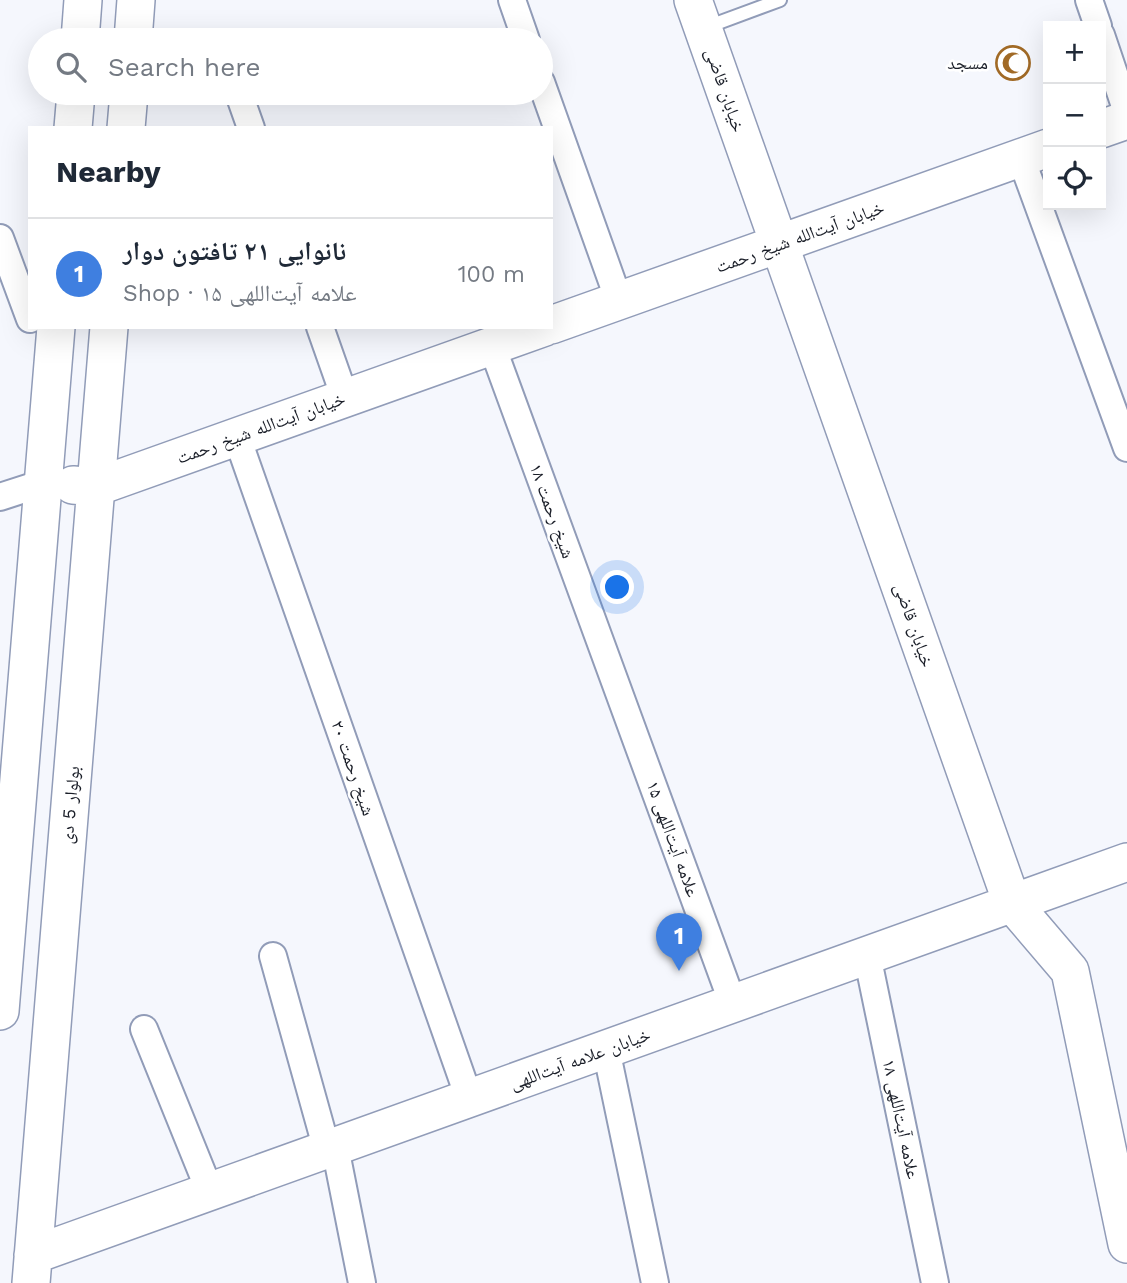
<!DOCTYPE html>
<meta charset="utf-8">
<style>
body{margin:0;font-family:"Work Sans","Noto Naskh Arabic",sans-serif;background:#f2f2f3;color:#1f2937}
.controls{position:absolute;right:21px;top:21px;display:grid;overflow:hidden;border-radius:0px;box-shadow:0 7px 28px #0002}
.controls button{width:63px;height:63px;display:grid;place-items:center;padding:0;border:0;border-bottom:2px solid #e0e1e3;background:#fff;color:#1f2937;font:35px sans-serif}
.you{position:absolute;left:618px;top:588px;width:24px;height:24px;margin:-18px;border:5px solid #fff;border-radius:50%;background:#1a73e8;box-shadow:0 0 0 10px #1a73e833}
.badge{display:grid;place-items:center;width:46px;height:46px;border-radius:50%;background:#1a73e8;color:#fff;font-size:23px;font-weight:700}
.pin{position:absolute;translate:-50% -58px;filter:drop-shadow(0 2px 4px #0008)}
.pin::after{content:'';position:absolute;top:37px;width:24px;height:21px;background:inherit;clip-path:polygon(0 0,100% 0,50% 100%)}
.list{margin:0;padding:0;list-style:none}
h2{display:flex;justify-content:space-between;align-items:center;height:91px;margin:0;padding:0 28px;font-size:30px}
h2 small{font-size:23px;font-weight:400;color:#747a83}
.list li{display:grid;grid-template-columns:46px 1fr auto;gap:21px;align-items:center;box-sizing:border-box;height:112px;padding:0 28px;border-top:2px solid #e0e1e3}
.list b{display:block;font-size:26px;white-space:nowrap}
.list p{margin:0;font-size:23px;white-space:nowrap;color:#747a83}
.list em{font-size:23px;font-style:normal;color:#747a83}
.icon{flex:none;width:38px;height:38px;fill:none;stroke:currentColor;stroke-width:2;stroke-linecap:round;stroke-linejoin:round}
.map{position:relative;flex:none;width:1127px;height:1283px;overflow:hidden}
.search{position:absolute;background:#fff;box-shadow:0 7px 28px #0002;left:28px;top:28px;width:525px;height:77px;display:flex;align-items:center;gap:18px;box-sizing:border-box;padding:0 24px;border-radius:38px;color:#747a83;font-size:26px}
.panel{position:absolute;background:#fff;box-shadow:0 7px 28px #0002;left:28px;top:126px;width:525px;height:203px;border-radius:0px}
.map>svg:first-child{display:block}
</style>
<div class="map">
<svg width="1127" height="1283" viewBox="0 0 1127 1283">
<rect width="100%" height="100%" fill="#f5f7fd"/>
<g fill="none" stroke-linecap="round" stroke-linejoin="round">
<g stroke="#919cb8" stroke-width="16">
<path id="lane" d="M707 27 780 0"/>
</g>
<g stroke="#919cb8" stroke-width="30">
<path id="street" d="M512 0 526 40
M1089 0 1098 26
M1101 35 1127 112
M541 82 619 301
M239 94 251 128
M1021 158 1127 448
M0 238 30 319
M320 327 345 398
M492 346 733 1004
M237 437 469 1098
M0 497 43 483
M867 955 935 1283
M273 956 327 1150
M144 1029 210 1192
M606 1049 655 1283
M335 1147 362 1283"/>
</g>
<g stroke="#919cb8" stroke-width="40">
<path id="secondary" d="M693 0 1012 903 1070 971 1127 1244
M80 40 83 0
M133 40 136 0
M73 128 76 93
M126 128 129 93
M1101 129 1127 120
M551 325 1048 148
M73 485 96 487 545 327
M0 1011 56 327
M33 1255 1127 862
M31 1283 109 327"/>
</g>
<use href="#lane" stroke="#fff" stroke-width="12"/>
<use href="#street" stroke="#fff" stroke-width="26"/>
<use href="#secondary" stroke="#fff" stroke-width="37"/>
</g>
<defs>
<g id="mosque-ring" transform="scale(1.75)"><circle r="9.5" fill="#fff" stroke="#a16a26" stroke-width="1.5"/><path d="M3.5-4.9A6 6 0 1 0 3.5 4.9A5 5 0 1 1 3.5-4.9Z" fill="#a16a26"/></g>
</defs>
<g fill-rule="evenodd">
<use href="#mosque-ring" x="1013" y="63"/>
</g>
<g text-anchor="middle" stroke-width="5" stroke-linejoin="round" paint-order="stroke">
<g font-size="18" fill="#1a1e28" stroke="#fff" text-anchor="end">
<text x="988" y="69">مسجد</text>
</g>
<g font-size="18" fill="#1a1e28" stroke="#fff">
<text transform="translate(725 90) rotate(71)" y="6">خیابان قاضی</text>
<text transform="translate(800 237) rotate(-20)" y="6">خیابان آیت‌الله شیخ رحمت</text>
<text transform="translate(261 428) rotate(-20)" y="6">خیابان آیت‌الله شیخ رحمت</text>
<text transform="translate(552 511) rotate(70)" y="6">شیخ رحمت ۱۸</text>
<text transform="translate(914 625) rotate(71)" y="6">خیابان قاضی</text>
<text transform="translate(353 768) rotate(71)" y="6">شیخ رحمت ۲۰</text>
<text transform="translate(70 805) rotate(-85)" y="6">بولوار 5 دی</text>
<text transform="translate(673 839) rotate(70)" y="6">علامه آیت‌اللهی ۱۵</text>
<text transform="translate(580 1059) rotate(-20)" y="6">خیابان علامه آیت‌اللهی</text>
<text transform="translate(901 1119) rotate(78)" y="6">علامه آیت‌اللهی ۱۸</text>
</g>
</g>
</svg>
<div class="controls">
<button>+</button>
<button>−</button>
<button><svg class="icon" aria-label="locate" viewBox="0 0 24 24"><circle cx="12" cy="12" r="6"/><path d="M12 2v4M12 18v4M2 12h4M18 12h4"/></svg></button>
</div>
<div class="you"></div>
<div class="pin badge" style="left:679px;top:971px;background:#3f7fe0">1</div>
<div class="search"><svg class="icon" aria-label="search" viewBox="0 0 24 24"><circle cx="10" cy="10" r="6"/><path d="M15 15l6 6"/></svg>Search here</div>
<section class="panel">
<h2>Nearby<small></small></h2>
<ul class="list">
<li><span class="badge" style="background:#3f7fe0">1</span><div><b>نانوایی ۲۱ تافتون دوار</b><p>Shop · علامه آیت‌اللهی ۱۵</p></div><em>100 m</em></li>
</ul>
</section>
</div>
